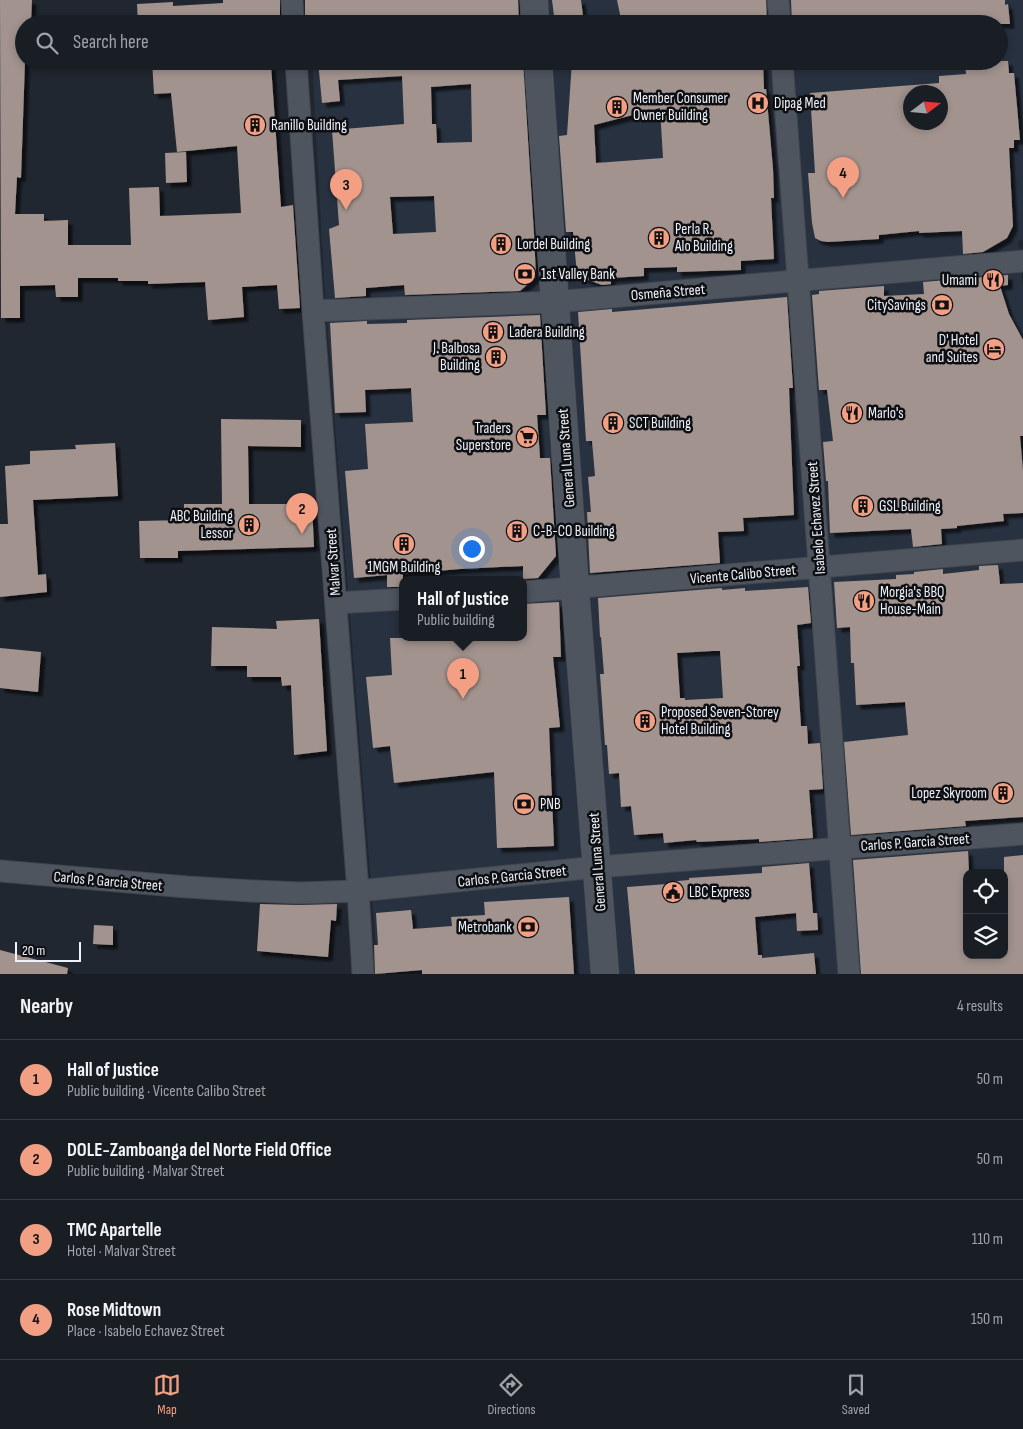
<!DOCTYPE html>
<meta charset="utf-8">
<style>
body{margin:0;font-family:"Sofia Sans Condensed",sans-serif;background:#22262c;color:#f1f3f6}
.controls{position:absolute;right:15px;bottom:15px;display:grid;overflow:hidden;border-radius:10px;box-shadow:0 2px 8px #0003}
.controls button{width:45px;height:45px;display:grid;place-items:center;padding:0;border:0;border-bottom:1px solid #373b41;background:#191d24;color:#f1f3f6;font:25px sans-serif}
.compass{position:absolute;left:903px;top:85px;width:45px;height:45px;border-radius:50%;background:#191d24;box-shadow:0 2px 8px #0003;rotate:74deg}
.scale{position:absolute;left:15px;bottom:12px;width:66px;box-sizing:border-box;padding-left:5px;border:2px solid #eef2f8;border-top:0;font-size:14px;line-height:18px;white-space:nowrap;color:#eef2f8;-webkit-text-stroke:4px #0d0f13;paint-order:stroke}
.you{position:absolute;left:471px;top:548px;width:18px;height:18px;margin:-12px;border:4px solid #fff;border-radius:50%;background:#1a73e8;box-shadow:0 0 0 8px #1a73e833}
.badge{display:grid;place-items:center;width:32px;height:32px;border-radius:50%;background:#f39f84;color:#111;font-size:16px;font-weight:700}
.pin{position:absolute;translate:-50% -41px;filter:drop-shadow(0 1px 2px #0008)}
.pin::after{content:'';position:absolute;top:26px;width:18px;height:15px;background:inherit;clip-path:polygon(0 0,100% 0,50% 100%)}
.popup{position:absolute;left:399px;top:576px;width:128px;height:65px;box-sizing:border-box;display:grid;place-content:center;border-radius:10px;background:#191d24;filter:drop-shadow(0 1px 4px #0005);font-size:16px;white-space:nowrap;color:#9fa2a6}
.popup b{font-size:19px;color:#f1f3f6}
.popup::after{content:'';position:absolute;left:50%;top:100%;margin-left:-10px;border:10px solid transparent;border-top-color:#191d24}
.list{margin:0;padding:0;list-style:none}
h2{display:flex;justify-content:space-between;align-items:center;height:65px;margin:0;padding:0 20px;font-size:21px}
h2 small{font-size:16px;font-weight:400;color:#9fa2a6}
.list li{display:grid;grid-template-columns:32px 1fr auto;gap:15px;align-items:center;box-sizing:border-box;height:80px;padding:0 20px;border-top:1px solid #373b41}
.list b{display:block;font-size:19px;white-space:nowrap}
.list p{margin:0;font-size:16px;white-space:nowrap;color:#9fa2a6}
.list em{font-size:16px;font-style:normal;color:#9fa2a6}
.icon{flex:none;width:28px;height:28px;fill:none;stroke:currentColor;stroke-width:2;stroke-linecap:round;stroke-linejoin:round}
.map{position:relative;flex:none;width:1023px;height:974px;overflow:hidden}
.search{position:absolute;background:#191d24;box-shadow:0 2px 8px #0003;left:15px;right:15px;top:15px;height:55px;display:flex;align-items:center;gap:12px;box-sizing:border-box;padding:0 18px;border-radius:28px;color:#9fa2a6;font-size:19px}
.sheet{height:385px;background:#191d24}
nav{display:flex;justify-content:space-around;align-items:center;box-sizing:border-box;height:70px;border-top:1px solid #373b41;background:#191d24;font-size:14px;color:#9fa2a6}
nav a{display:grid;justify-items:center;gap:2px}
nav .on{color:#f39f84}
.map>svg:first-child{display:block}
</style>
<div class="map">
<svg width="1023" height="974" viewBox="0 0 1023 974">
<defs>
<filter id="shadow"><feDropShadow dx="4.5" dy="4.5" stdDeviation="1" flood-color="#0009"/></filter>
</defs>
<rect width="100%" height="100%" fill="#212730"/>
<path fill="#28313f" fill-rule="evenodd" d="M308 0H1023V240L1018 241 1023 286V974H378L325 298 312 61H999V24H310ZM910 92H940V122H910ZM403 580H523V638H403ZM967 873H1004V955H967Z"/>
<path fill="#a2938e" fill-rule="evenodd" filter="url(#shadow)" d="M0 0H32L31 24H24L25 61 21 178 17 177 15 214H44V221L68 220V245H131L129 188 159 187 160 216 241 213 237 146 177 152 171 93 154 94 152 61H221L222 69 271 65 281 207 293 205 300 308 279 309 277 285 242 287 244 317 208 320 205 282 148 284V281H118V278H78V297H56L55 285 20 286V318H1Z
M223 0H280V24H138L137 4 173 2V6L223 3Z
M305 0H518L519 24H305Z
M552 0H581L584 24H555Z
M617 0H766L767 24H622Z
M791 0H1005V5L1008 4 1010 24H792Z
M318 61H523L534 234 536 277 520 291 405 295 404 285 366 288V296L335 298 329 229 339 225 332 130 404 124 402 76 338 80 340 101 322 103ZM471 84 472 142 437 143 436 124H432L431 87ZM434 196 436 232 393 234 390 197Z
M572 61H763L764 89H766L773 169 774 198H771L774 259 741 261V270L677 272V267L644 268V276L611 278V284L602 285 580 277 577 274 573 232H566L559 136 567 135ZM660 108 663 158 596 163 594 125Z
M965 61H1008L1009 73H1014L1020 140H1014V148H1009L1013 226 1007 238 983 252 963 254 962 231 919 233V231L879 235V239L828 242 821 241 815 238 812 223 808 173H815L810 93 939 83V76L966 74ZM910 92H940V122H910Z
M186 152 187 182 166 183 165 153Z
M1008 275V285L1000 286 1009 314 1023 340V436H1020L1023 471V513L1003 514 1004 521 957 526V528L941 529 942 544 913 547 911 529 830 533 828 481H826L823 442 833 441 827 390H819L812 295 819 294V291L884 286V296L924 294 923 282Z
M787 297 793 388H789L794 515 743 518 744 531 718 532 720 563 590 573 587 512H591L588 477 595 476 592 441H586L578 312 612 309V312Z
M540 315 546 415H537L540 458H550L556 556 538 578 523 579V566L460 569 403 574V587H387V575L354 578 345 471 368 469 365 424 413 422 411 388 365 390 366 412 335 413 330 323 367 321V324L407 323V320Z
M221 419 301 420V447L248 446 249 504H312L314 547 178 551V558H140L139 521 184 520V504H222Z
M115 443 118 496 33 500 38 575 46 574 47 592 0 597V524H8L5 466 30 464V451L76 449 75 445Z
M998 565 1000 584 1023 583V817L965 821 966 826 851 835 844 742 908 735 905 702 856 705 854 663H851L850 627 837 628 834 582 896 579V575L914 574V572L943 569V574L979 570V566Z
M808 587 811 623 797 625 800 666H797L801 726H807L808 744 820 743 823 789 809 790 813 838 759 842V839L697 842 696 840 664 843 663 833 634 835 631 806 621 807 619 773 609 774 607 745H605L600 674H604L601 637H600L598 598 722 588V590L745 588V591ZM712 651H720L723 698 685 700V698H680L677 653Z
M559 602 561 657H553L560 727 549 728 554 846 497 848 494 772 394 783 390 746 373 748 366 677 392 675 390 638H523V604Z
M319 619 327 751 294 755 291 685 282 686 281 677H247V666H211L212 627 277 629 276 621Z
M0 648 41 652 38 692 0 688Z
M968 851 969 873H967V955H1004V857L1023 855V974H861L853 860Z
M809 863 813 913H817L818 930 797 931 796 913 755 917 758 955H762V958L814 953 816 974H635L627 887 667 884V882L689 880V878L762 873V867Z
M569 897 574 974H422V970L375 974 374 945H378L376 913 411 910 413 929 452 926 451 917 485 915 484 902Z
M260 904 299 905 337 904 336 921 331 920 328 957 257 951Z
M94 925 113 926V945L93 944Z
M0 950 68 968 67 974H0Z"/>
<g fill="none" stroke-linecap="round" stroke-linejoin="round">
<g stroke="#41454e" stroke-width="23">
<path id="street" d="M292 0 293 24
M778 0 780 24
M296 61 313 311 358 891 363 974
M782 61 849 974
M313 311 554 302 1023 261
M523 592 1023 550
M336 603 403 599
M0 871 187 887 252 891 300 893 358 891 597 867 1023 834"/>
</g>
<g stroke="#41454e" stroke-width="29">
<path id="secondary" d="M534 0 535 24
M538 61 575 588 605 974"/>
</g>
<use href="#street" stroke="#4e555f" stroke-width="21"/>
<use href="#secondary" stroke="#4e555f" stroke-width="28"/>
</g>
<defs>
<g id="hospital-disc" transform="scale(1.125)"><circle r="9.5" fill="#f39f84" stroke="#0d0f13"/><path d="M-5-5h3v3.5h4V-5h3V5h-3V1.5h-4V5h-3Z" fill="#111"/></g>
<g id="building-disc" transform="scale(1.125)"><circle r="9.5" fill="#f39f84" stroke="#0d0f13"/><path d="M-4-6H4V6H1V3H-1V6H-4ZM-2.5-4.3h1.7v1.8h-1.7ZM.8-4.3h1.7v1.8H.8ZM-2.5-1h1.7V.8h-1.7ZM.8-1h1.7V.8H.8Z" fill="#111"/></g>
<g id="bank-disc" transform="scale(1.125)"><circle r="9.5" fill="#f39f84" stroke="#0d0f13"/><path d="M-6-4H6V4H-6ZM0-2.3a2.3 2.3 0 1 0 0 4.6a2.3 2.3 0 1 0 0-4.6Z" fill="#111"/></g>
<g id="restaurant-disc" transform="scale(1.125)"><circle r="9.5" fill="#f39f84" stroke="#0d0f13"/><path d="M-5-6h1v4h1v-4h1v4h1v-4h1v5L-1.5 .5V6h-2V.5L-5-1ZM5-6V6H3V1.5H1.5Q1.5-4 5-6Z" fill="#111"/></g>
<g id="hotel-disc" transform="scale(1.125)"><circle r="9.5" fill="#f39f84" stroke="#0d0f13"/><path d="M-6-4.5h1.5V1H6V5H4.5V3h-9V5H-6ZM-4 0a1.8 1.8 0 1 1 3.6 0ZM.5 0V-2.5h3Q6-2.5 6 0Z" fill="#111"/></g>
<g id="supermarket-disc" transform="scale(1.125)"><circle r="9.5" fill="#f39f84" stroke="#0d0f13"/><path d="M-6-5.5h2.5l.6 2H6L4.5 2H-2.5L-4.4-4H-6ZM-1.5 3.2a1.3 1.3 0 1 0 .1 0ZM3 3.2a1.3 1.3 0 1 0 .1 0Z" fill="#111"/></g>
<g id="civic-disc" transform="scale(1.125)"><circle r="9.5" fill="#f39f84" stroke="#0d0f13"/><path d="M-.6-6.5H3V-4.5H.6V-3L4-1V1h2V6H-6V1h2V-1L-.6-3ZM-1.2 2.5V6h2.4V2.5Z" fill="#111"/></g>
</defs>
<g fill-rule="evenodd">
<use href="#hospital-disc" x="758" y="103"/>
<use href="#building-disc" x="617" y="107"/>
<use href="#building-disc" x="255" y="125"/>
<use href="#building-disc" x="659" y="238"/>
<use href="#building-disc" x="501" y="244"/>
<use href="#bank-disc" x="525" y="274"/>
<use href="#restaurant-disc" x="993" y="280"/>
<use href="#bank-disc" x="942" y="305"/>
<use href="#building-disc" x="493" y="332"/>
<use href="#hotel-disc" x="994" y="349"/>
<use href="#building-disc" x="496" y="357"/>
<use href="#restaurant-disc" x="852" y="413"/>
<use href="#building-disc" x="613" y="423"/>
<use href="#supermarket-disc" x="527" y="437"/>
<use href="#building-disc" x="863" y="506"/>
<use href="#building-disc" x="249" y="525"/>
<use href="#building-disc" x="517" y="531"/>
<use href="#building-disc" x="404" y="544"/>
<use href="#restaurant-disc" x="864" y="601"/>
<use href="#building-disc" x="645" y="721"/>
<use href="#building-disc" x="1003" y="793"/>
<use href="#bank-disc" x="524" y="804"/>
<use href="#civic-disc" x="673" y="892"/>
<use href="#bank-disc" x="528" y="927"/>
</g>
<g text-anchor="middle" stroke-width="5" stroke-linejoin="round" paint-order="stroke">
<g font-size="15" fill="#eef2f8" stroke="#0d0f13" text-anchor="start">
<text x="633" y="103">Member Consumer<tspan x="633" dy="17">Owner Building</tspan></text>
<text x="774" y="108">Dipag Med</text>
<text x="271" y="130">Ranillo Building</text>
<text x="675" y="234">Perla R.<tspan x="675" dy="17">Alo Building</tspan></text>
<text x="517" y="249">Lordel Building</text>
<text x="541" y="279">1st Valley Bank</text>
<text x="977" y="285" text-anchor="end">Umami</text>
<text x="926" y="310" text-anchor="end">CitySavings</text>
<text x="509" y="337">Ladera Building</text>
<text x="978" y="345" text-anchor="end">D' Hotel<tspan x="978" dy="17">and Suites</tspan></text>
<text x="480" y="353" text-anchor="end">J. Balbosa<tspan x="480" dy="17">Building</tspan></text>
<text x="868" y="418">Marlo's</text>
<text x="629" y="428">SCT Building</text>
<text x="511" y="433" text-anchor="end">Traders<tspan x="511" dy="17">Superstore</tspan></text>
<text x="879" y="511">GSL Building</text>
<text x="233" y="521" text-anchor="end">ABC Building<tspan x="233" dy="17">Lessor</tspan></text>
<text x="533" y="536">C-B-CO Building</text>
<text x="404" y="572" text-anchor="middle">1MGM Building</text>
<text x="880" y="597">Morgia's BBQ<tspan x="880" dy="17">House-Main</tspan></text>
<text x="661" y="717">Proposed Seven-Storey<tspan x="661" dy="17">Hotel Building</tspan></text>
<text x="987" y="798" text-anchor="end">Lopez Skyroom</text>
<text x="540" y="809">PNB</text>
<text x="689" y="897">LBC Express</text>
<text x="512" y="932" text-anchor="end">Metrobank</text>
</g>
<g font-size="15" fill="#eef2f8" stroke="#0d0f13">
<text transform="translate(668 292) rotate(-5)" y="5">Osmeña Street</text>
<text transform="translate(566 458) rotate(-94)" y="5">General Luna Street</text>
<text transform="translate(816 518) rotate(-94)" y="5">Isabelo Echavez Street</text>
<text transform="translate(333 562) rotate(-94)" y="5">Malvar Street</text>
<text transform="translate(743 574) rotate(-5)" y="5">Vicente Calibo Street</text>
<text transform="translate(915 842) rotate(-4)" y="5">Carlos P. Garcia Street</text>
<text transform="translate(597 862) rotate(-94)" y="5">General Luna Street</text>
<text transform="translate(512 876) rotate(-6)" y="5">Carlos P. Garcia Street</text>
<text transform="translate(108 881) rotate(5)" y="5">Carlos P. Garcia Street</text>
</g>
</g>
</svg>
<div class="controls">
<button><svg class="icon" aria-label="locate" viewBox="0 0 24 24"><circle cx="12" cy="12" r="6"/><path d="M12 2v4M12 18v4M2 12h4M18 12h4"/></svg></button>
<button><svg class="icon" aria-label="layers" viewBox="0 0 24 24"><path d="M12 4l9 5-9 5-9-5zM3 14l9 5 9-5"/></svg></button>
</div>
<svg class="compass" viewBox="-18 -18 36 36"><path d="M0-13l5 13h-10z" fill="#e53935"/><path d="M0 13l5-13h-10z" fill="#9fa2a6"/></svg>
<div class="scale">20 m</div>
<div class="you"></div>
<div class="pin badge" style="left:463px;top:699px">1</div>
<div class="popup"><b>Hall of Justice</b>Public building</div>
<div class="pin badge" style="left:302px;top:534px">2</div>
<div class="pin badge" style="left:346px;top:210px">3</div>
<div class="pin badge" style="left:843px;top:198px">4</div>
<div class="search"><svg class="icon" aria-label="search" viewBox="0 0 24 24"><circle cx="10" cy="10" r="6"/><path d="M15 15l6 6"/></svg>Search here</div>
</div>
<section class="sheet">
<h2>Nearby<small>4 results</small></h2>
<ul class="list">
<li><span class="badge">1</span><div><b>Hall of Justice</b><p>Public building · Vicente Calibo Street</p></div><em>50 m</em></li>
<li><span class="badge">2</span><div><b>DOLE-Zamboanga del Norte Field Office</b><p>Public building · Malvar Street</p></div><em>50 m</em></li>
<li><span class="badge">3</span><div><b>TMC Apartelle</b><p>Hotel · Malvar Street</p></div><em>110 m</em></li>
<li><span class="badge">4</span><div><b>Rose Midtown</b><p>Place · Isabelo Echavez Street</p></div><em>150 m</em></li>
</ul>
</section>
<nav>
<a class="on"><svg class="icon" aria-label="map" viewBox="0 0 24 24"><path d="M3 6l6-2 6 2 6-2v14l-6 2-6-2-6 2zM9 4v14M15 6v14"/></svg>Map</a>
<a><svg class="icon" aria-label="directions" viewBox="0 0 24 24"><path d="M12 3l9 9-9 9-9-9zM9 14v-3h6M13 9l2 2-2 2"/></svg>Directions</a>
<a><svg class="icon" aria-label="saved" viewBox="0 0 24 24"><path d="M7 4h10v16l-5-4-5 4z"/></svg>Saved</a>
</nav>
